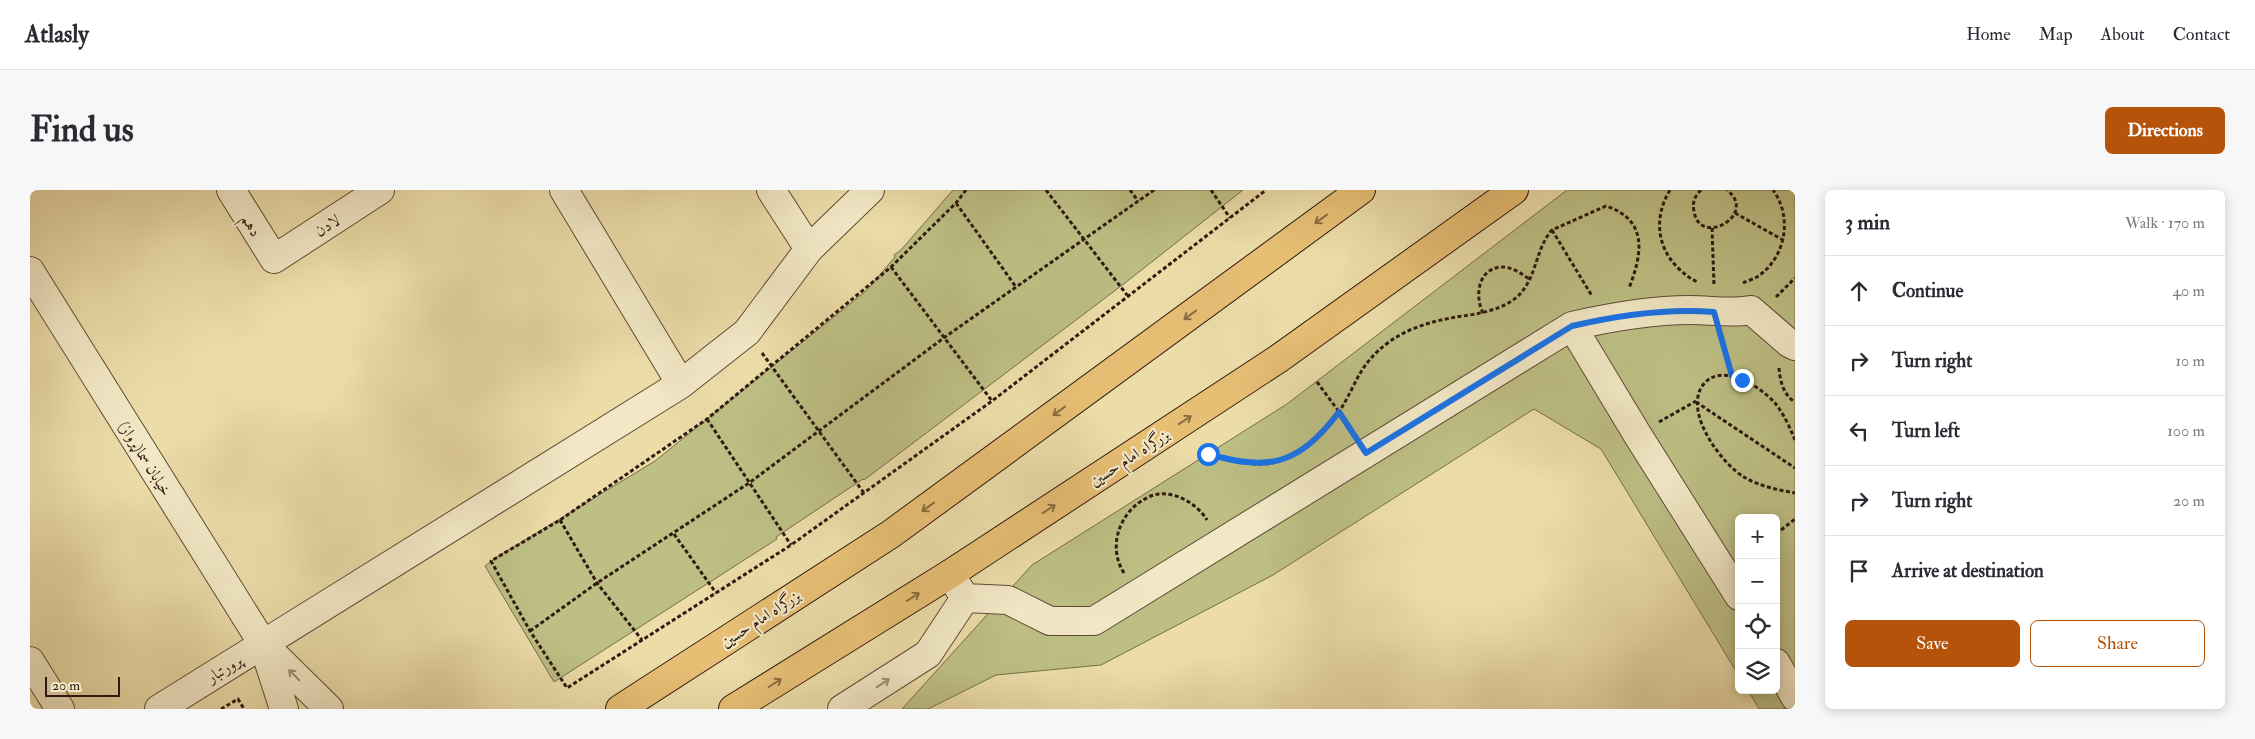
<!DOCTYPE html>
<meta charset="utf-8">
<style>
body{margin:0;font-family:"IM FELL Double Pica",Amiri,serif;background:#f7f7f7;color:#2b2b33}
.controls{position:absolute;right:15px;bottom:15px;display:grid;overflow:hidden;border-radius:8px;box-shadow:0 2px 12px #0003}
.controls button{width:45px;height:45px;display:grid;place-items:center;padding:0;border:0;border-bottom:1px solid #e1e1e2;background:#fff;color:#2b2b33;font:25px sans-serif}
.scale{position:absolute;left:15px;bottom:12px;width:75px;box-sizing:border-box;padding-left:5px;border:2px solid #301910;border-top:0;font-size:14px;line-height:18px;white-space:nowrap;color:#301910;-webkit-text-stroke:4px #f2e8c6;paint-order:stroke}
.stop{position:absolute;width:15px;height:15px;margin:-11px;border:4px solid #1a73e8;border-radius:50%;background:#fff}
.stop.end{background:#1a73e8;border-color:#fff;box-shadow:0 1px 5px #0008}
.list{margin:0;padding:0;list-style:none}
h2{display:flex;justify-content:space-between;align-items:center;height:65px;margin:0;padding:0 20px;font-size:21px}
h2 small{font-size:16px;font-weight:400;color:#7c7c81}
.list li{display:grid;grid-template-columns:32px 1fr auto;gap:15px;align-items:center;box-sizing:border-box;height:70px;padding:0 20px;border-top:1px solid #e1e1e2}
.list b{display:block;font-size:19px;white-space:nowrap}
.list em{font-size:16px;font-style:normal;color:#7c7c81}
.actions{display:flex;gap:10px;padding:15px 20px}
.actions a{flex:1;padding:11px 0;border:1px solid #b45309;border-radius:8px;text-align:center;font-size:18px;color:#b45309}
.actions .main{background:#b45309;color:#fff}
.icon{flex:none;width:28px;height:28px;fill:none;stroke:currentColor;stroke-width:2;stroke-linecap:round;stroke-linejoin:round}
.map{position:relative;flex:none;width:1765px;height:519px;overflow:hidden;border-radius:8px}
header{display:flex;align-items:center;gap:30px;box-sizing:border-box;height:70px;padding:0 25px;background:#fff;border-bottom:1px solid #e1e1e2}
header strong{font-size:24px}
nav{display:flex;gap:28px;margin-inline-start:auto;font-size:18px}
.intro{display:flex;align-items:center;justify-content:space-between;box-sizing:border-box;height:120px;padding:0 30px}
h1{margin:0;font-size:35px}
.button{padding:12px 22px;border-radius:8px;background:#b45309;color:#fff;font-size:18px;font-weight:700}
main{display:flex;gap:30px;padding:0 30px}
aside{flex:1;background:#fff;border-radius:8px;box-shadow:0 2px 12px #0003}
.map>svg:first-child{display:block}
</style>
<header>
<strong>Atlasly</strong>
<nav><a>Home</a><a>Map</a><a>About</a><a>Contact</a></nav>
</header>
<div class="intro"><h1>Find us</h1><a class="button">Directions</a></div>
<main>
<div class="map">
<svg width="1765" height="519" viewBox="0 0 1765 519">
<rect width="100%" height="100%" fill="#ebdca8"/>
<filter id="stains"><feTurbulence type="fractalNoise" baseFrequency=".004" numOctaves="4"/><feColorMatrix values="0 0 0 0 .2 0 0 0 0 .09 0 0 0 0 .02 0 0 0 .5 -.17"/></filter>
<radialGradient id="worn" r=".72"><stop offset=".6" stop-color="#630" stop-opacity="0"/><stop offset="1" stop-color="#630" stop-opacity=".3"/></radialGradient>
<path fill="#bdbf84" stroke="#766c4a" d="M923 0H1213L1095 93 834 290 833 289 746 347 747 349 524 492 455 376 467 367 625 271 836 101 865 67 864 65 871 60Z
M1537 0H1765V519H1729L1718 500H1746V328H1709V486L1571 259 1504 219 1243 385 1071 475 966 485 898 519H872L1002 375 1257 214Z"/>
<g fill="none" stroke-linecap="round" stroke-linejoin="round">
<g stroke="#5f4a36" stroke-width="30">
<path id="minor" d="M201 0 244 69 350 0
M534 0 651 194
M741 0 779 59
M0 81 233 454
M1542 136 1607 244 1709 406
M920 384 935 408 978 410 1020 431H1064L1542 136C1581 127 1620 120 1660 120 1681 120 1700 124 1721 120L1759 153 1765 156
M0 471 30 519
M1746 473 1765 507
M129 519 651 194 717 142 779 59 840 0
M254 519 233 454 299 519
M812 519 898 464 935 408"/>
</g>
<g stroke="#301910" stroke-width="30">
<path id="highway" d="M590 519 861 344 1331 0
M703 519 920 384 1248 169 1484 0"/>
</g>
<path stroke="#301910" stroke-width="3" stroke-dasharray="4 2.5" stroke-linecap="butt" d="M936 0 926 13 861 77 677 229 530 330 461 371 500 441 537 498 761 355 962 211 1236 0
M1016 0 1097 105
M1100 0 1108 11
M1181 0 1200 28
M1640 0C1624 26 1626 57 1649 79 1655 84 1660 89 1668 92
M1671 0C1665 6 1662 12 1664 21 1669 58 1729 25 1697 0
M926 13 986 97
M1705 23 1753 50
M1682 38 1684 95
M1522 40 1562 106
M861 77 962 211
M1713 93C1717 91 1723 89 1727 87 1756 68 1763 27 1743 0
M1746 107 1765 88
M1453 123C1445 107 1447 80 1470 77 1480 76 1491 83 1499 89
M1691 147 1702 186
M732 163 834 303
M1749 178C1750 190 1753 205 1765 212
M1287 192 1323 241
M1666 212 1765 278
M677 229 761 355
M1629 232 1666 211
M1765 250C1760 238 1754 224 1745 213 1730 196 1688 169 1671 198 1656 225 1691 273 1714 287 1729 296 1748 300 1765 303
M1178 264C1196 269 1214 275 1234 274 1264 272 1294 246 1309 222 1328 192 1328 175 1359 152 1378 138 1403 131 1426 127 1447 124 1470 121 1487 107 1507 89 1505 59 1522 40L1576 16C1619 30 1612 65 1599 98
M530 330 567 393 612 450
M644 344 686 403
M1746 344 1765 329
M1094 383C1076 355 1091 318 1121 306 1141 298 1167 313 1177 330
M500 441 567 393 719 293 915 147 1124 0
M191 519 208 509 214 519"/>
<use href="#minor" stroke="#f2e8c6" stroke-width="28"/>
<use href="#highway" stroke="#e6be74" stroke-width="28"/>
</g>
<defs><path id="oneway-shaft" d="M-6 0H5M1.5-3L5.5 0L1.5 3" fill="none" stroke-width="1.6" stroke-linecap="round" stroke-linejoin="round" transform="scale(1.25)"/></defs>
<g stroke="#8b6c42">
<use href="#oneway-shaft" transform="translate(1291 29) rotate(144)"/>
<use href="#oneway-shaft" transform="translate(1160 125) rotate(144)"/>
<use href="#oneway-shaft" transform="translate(1029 221) rotate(144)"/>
<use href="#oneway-shaft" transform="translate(1155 230) rotate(-33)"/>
<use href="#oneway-shaft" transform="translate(898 317) rotate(144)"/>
<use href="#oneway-shaft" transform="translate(1019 319) rotate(-33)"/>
<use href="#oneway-shaft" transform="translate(883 407) rotate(-32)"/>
<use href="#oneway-shaft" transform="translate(745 493) rotate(-32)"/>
</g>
<g stroke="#9b8b74">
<use href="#oneway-shaft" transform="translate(264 485) rotate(-135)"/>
<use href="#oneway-shaft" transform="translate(853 493) rotate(-33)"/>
</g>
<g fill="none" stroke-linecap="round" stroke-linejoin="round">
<path stroke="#1a73e8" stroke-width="6" d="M1178 264C1241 282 1269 274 1309 222L1336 263 1542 136C1589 125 1636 118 1684 122L1702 186 1712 190"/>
</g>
<g text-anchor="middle" stroke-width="4.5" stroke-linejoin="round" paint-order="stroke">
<g font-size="16" fill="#301910" stroke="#f2e8c6">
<text transform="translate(222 35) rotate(59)" y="6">دهم</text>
<text transform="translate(297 35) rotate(-33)" y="6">لادن</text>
<text transform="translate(1099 267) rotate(-33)" y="6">بزرگراه امام حسین</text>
<text transform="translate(116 268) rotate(58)" y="6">خیابان سما(پرواز)</text>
<text transform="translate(730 428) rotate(-33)" y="6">بزرگراه امام حسین</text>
<text transform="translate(194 478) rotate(-32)" y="6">پرورتبار</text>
</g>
</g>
<rect width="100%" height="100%" filter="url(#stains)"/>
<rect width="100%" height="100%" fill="url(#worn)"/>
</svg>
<div class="controls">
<button>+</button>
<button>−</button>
<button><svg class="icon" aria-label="locate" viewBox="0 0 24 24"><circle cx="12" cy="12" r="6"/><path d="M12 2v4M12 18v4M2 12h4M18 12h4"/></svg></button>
<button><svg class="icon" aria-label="layers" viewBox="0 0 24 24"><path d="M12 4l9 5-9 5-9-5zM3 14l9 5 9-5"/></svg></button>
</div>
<div class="scale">20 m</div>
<div class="stop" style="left:1178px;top:264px"></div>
<div class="stop end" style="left:1712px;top:190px"></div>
</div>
<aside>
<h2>3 min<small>Walk · 170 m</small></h2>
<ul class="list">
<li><svg class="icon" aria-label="ahead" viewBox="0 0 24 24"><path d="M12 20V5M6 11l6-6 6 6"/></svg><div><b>Continue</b></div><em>40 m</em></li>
<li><svg class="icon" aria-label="right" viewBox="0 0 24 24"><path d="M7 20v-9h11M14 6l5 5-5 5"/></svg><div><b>Turn right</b></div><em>10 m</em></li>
<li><svg class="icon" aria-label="left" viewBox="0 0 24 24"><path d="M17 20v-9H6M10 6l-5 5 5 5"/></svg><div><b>Turn left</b></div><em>100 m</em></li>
<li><svg class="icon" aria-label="right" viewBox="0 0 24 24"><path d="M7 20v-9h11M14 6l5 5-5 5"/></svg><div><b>Turn right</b></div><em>20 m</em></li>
<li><svg class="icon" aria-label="arrive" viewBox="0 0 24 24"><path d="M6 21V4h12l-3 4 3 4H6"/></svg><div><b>Arrive at destination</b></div></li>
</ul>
<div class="actions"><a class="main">Save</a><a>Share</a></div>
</aside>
</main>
